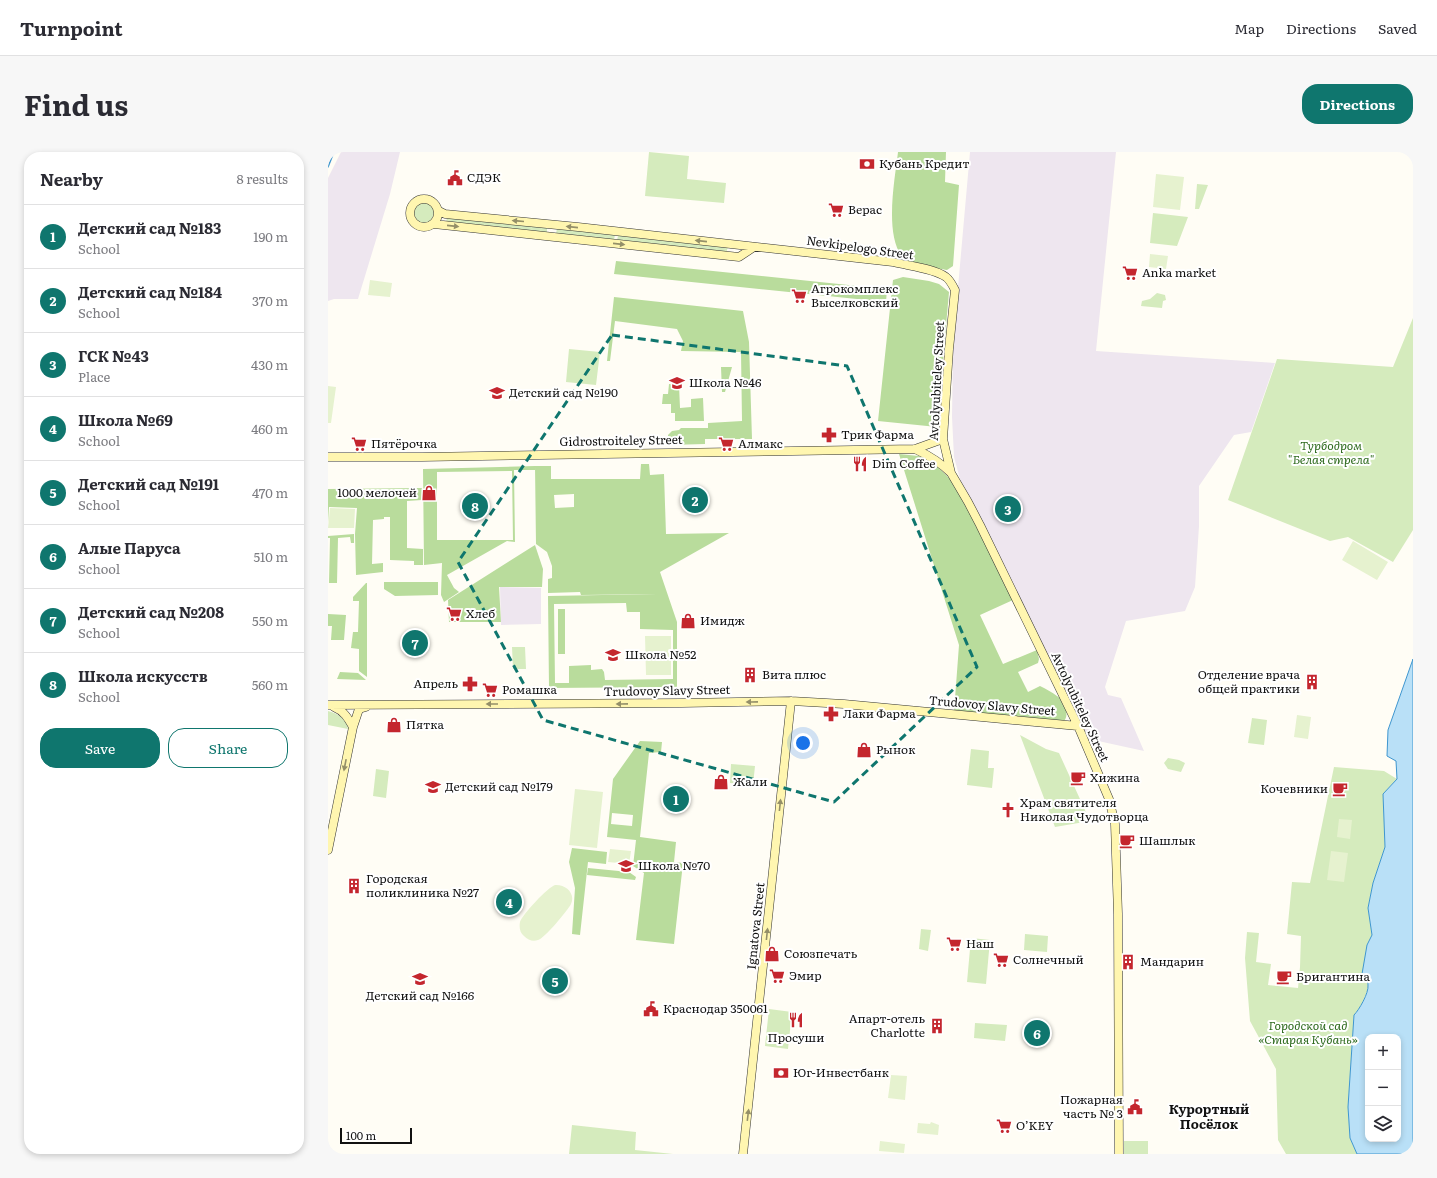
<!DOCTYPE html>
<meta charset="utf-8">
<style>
body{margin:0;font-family:Literata,serif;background:#f7f7f7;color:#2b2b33}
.controls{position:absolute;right:12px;bottom:12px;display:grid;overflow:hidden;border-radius:8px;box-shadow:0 2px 6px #0003}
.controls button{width:36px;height:36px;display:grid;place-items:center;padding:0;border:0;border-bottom:1px solid #e1e1e2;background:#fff;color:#2b2b33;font:20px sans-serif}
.scale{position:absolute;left:12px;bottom:10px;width:72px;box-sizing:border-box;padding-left:4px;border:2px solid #111;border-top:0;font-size:11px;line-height:14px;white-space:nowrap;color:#111;-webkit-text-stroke:3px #fff;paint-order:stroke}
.you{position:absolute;left:475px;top:591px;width:14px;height:14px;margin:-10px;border:3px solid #fff;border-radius:50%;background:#1a73e8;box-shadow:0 0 0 6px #1a73e833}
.badge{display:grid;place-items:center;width:26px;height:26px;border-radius:50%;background:#0f766e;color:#fff;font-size:13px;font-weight:700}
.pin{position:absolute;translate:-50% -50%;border:2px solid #fff;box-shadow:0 1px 4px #0006}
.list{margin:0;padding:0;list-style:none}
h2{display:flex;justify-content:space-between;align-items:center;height:52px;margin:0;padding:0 16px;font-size:17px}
h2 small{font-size:13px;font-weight:400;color:#7c7c81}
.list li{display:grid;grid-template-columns:26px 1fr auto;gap:12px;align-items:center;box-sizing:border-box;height:64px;padding:0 16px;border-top:1px solid #e1e1e2}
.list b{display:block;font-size:15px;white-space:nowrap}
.list p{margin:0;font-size:13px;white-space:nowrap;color:#7c7c81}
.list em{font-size:13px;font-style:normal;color:#7c7c81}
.actions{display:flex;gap:8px;padding:12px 16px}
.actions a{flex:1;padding:9px 0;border:1px solid #0f766e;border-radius:16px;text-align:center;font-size:14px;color:#0f766e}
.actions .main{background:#0f766e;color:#fff}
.icon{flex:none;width:22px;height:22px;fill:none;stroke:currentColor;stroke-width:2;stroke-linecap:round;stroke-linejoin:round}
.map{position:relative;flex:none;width:1085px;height:1002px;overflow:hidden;border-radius:16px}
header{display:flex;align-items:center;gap:24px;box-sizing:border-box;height:56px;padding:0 20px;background:#fff;border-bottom:1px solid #e1e1e2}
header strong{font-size:19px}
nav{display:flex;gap:22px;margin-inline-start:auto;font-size:14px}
.intro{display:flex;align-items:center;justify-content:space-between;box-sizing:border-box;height:96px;padding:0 24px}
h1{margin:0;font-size:28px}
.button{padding:10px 18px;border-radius:16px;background:#0f766e;color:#fff;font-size:14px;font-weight:700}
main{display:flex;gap:24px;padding:0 24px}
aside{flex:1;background:#fff;border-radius:16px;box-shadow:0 2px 6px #0003}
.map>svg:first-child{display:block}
</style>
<header>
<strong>Turnpoint</strong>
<nav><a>Map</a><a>Directions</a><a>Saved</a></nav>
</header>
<div class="intro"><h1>Find us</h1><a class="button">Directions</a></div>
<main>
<aside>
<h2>Nearby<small>8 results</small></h2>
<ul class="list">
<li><span class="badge">1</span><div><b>Детский сад №183</b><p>School</p></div><em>190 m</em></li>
<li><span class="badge">2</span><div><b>Детский сад №184</b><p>School</p></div><em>370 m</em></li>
<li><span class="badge">3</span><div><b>ГСК №43</b><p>Place</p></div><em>430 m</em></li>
<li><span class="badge">4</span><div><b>Школа №69</b><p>School</p></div><em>460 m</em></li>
<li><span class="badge">5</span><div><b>Детский сад №191</b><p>School</p></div><em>470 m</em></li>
<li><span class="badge">6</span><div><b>Алые Паруса</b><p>School</p></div><em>510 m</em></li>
<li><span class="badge">7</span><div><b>Детский сад №208</b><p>School</p></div><em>550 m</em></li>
<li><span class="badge">8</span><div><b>Школа искусств</b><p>School</p></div><em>560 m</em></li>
</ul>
<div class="actions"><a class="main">Save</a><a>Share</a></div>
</aside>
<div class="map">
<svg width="1085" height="1002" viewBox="0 0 1085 1002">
<rect width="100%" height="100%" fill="#fffdf5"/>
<path fill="#eee6ef" d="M13 0H72L62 42 30 147H6L0 149V26Z
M642 0H788L768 199 947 211 923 280 906 283 871 334V374L867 435 857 459 798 469 777 535 780 543 793 546 816 599 761 587 632 327 626 305 624 265 625 192Z
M172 435 213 436V472L173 473Z"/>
<path fill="#d5ebbd" d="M321 0 361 4 359 27 398 31 396 51 317 44Z
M869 32 880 33 871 57H867Z
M84 60a11 11 0 1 1 22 0a11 11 0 1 1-22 0Z
M825 61 860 65 849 94 822 91Z
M119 65 219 75V81L118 71Z
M229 76 287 82 286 89 228 82Z
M290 83 400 95 398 101 289 89Z
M829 141 837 143 838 148 835 149 834 156 813 154 814 149 822 147Z
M1085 166V378L1065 410 1020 385 1002 389 900 348 949 207 1065 215Z
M241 197 272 200 268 233 238 230Z
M184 495H197L198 517H185Z
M0 559C9 561 19 567 20 577L0 573Z
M924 566 939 568 936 593 920 591Z
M692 583 718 597 731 601 762 669 727 675Z
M643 597 661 599 660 616H666L664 636 639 633Z
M840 606 851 608 857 611 853 620 840 617 836 611Z
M403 612 427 614 425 633 402 631Z
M1006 615 1056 619 1069 627 1055 642 1057 695 1045 731 1040 756 1044 783 1039 793 1038 827 1041 835 1032 856 1026 863 1020 955 1022 986 1029 1002H958L950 988 948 917 922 869 917 806 919 780 931 781 928 810 943 812 940 833 970 836 972 815 973 784 959 782 964 730 982 731Z
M48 617 61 619 58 646 45 644Z
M593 777 603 778 600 799 591 797Z
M697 782 720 784 719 800 696 798Z
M643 786 662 788 658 832 639 830Z
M441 857 464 860 460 897 437 894Z
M647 871 679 873 677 889 646 886Z
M244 973 308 980 307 998 345 1002H241Z
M796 989H820V1002H796Z"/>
<path fill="#b9dc9c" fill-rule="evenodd" d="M570 0H618L617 30 631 33 625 114 619 118C611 116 589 115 582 111 553 96 567 27 570 0Z
M288 109 559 137 558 150 286 122Z
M575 125 601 129 611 132 621 140 609 275 550 269 565 128Z
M286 145 415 159 421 190 424 287H377V292L340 293V283L344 279 351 278 353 276H380V271L414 269 413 200 353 199 355 189 349 177 287 169 282 209H279Z
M393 215H404L397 240H394Z
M341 232 351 233 352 256 363 255V247L375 246 376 269H347V261H343V252H334L335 242H340Z
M571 302 591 304 606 311 630 335 685 448 652 463 675 512 709 498 711 507 710 511 690 520 700 540 712 534C718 537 724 540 729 544 736 548 742 563 736 569L626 560 631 493Z
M313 312H321L322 323 336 322 338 382 401 381 332 420 349 470V535L221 536 220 444 329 442 253 443 252 440 220 441V427L224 426V414L219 400 208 392 207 314H223V327H312ZM246 342V355L227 356 226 343ZM298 451 299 460H312V477L345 478V527L277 528 276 520 274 517 263 518V513L241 514V531H227L226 452Z
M207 314V318H186L187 390 179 389 119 423 126 436 131 440 116 450 113 443 114 411 96 413 95 317ZM184 319 185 388H109V320Z
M94 336V348L79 349V396L95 397V413H86V409L62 408V365H56V367L45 368 44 412 55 411V420L28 423 27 382 29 356 1 355 0 371V337Z
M26 382V391H23L22 385 10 386 9 431H1L2 386H0V384Z
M207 393 215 417 214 435H171L173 470H121L120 448Z
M56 430H110V443L67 444 56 437Z
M38 431H39V525L31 519V497L23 496 25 480H30L31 449H25V445Z
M230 457H237V502H230Z
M0 462 18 463 16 488H3L4 474H0Z
M12 520 30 521 38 528 9 527Z
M312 589 334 590 333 600 321 601 312 685 348 690 346 710 355 711 346 792 308 788 316 721 305 714 308 688 279 685 285 627ZM284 661 305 663 304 674 283 672Z
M244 696 279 700 278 712 260 710 252 783 244 782 247 736 241 710Z
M260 716 301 720 308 725 307 728 259 723Z"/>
<path fill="#e6f2cf" d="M828 22 856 25 852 58 825 55Z
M822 102 840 104 838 117 821 115Z
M42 128 64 131 62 145 40 143Z
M0 234 8 235 3 271H0Z
M2 356 27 357 26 376H0Z
M1025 389 1060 410 1049 428 1014 408Z
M317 484H343V523H318Z
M969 563 983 565 980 587 966 585Z
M247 637 275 640 269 696 241 693Z
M1011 667 1024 668 1022 687 1009 685Z
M282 697 303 699 301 712 280 710Z
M1003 699 1020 701 1016 730 999 728Z
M227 733C237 732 248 741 243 752 240 758 216 787 210 788 205 790 200 788 196 784 192 781 191 776 192 770 194 763 220 735 227 733Z
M563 923 579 924 577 948 560 946Z
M603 970 611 973 610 983 589 981 590 971 602 972Z
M552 989 577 992 576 1001 551 999Z"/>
<path fill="#b9e0f7" stroke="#3f96cf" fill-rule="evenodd" d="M1085 507V1002H1029L1022 986 1020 955 1026 863C1031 858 1041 841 1040 833 1040 829 1037 825 1034 822L1039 793 1044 783 1040 756 1045 731 1057 695 1055 642 1069 627 1068 609 1059 604 1060 578ZM1040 885H1070V987H1040Z"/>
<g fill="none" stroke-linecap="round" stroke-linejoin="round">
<path stroke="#3f96cf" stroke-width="1.5" d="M0 15 6 0"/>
<g stroke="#333" stroke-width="9">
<path id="secondary" d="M82 61a14 14 0 1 1 28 0a14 14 0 1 1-28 0Z
M111 59 117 62 250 75 565 110C580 114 605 116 618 125 622 128 625 134 627 138L621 197 615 287 623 321 640 350 652 373 750 574 781 647 787 672 790 762 791 1002
M106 72 411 105 426 95
M587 297C600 303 612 310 623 321
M0 305H94L587 297 615 287
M0 553 354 551 463 549 516 552 750 574
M6 555C16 559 20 566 25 575
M0 698 25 575 31 557 38 555
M415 1002 463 549"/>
</g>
<use href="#secondary" stroke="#fff6b0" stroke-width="8"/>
</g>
<defs><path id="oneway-solid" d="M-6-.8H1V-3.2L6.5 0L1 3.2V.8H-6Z"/></defs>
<g fill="#948f68">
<use href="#oneway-solid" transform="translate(190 69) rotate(-175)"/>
<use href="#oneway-solid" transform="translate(125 74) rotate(6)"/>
<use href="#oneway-solid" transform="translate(244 75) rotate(-174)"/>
<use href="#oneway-solid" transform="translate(373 89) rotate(-174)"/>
<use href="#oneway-solid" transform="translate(291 92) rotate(6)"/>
<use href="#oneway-solid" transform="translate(424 550) rotate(179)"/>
<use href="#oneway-solid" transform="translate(164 552) rotate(180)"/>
<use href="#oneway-solid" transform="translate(294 552) rotate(179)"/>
<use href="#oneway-solid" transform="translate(17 613) rotate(101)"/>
<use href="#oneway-solid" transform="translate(452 653) rotate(-84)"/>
<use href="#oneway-solid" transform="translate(439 782) rotate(-84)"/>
<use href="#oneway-solid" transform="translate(420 963) rotate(-83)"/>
</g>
<path fill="none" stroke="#0f766e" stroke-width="3" stroke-dasharray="8 5" stroke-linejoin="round" d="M284 183 519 214 649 515 506 650 215 568 130 410Z"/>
<defs>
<g id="bank-bare" transform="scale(1.2)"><path d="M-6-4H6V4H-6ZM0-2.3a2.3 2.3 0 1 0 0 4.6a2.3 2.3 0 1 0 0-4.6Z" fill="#c4262e" stroke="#fff" stroke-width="2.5" paint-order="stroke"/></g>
<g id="civic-bare" transform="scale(1.2)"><path d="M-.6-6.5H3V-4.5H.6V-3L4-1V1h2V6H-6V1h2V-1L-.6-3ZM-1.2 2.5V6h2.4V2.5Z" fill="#c4262e" stroke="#fff" stroke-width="2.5" paint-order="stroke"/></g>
<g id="supermarket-bare" transform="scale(1.2)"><path d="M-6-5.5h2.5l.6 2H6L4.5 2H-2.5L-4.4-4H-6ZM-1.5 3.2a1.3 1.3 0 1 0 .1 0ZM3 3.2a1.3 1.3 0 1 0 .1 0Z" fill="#c4262e" stroke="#fff" stroke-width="2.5" paint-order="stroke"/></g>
<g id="school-bare" transform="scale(1.2)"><path d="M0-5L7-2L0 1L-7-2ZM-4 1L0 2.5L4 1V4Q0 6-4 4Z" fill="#c4262e" stroke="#fff" stroke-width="2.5" paint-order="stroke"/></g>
<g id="pharmacy-bare" transform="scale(1.2)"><path d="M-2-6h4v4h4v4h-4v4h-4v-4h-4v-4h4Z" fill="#c4262e" stroke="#fff" stroke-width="2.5" paint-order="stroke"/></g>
<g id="restaurant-bare" transform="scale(1.2)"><path d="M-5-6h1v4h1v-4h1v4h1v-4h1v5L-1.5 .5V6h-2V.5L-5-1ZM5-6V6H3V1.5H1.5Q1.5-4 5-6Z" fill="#c4262e" stroke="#fff" stroke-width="2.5" paint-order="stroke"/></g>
<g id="shop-bare" transform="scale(1.2)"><path d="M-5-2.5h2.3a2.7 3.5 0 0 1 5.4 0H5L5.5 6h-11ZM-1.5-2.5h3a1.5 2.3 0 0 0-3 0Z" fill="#c4262e" stroke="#fff" stroke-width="2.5" paint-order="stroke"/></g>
<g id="building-bare" transform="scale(1.2)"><path d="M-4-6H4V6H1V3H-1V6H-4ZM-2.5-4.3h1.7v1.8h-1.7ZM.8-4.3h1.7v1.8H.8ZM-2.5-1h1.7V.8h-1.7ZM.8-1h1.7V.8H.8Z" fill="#c4262e" stroke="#fff" stroke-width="2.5" paint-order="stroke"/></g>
<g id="cafe-bare" transform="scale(1.2)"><path d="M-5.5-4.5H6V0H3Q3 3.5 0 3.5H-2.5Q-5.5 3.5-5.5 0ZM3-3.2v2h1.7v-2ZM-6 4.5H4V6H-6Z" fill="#c4262e" stroke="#fff" stroke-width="2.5" paint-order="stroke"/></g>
<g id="church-bare" transform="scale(1.2)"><path d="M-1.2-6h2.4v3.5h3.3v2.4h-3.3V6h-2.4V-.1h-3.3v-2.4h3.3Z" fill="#c4262e" stroke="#fff" stroke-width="2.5" paint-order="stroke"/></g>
</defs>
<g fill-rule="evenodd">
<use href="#bank-bare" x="539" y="12"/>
<use href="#civic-bare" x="127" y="26"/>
<use href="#supermarket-bare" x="508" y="58"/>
<use href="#supermarket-bare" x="802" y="121"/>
<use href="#supermarket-bare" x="471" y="144"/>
<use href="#school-bare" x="349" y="231"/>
<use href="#school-bare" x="169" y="241"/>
<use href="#pharmacy-bare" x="501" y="283"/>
<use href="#supermarket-bare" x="31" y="292"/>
<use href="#supermarket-bare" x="398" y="292"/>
<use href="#restaurant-bare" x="532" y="312"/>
<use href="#shop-bare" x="101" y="341"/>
<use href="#supermarket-bare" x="126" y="462"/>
<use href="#shop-bare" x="360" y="469"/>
<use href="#school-bare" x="285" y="503"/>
<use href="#building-bare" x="422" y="523"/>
<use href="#building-bare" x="984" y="530"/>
<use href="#pharmacy-bare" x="142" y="532"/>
<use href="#supermarket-bare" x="162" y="538"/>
<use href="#pharmacy-bare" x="503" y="562"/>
<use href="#shop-bare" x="66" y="573"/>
<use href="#shop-bare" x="536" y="598"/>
<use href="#cafe-bare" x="750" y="626"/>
<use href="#shop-bare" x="393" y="630"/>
<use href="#school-bare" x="105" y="635"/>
<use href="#cafe-bare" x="1012" y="637"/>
<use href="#church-bare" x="680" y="658"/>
<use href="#cafe-bare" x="799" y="689"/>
<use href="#school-bare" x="298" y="714"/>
<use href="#building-bare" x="26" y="734"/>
<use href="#supermarket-bare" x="626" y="792"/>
<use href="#shop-bare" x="444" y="802"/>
<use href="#supermarket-bare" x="673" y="808"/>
<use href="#building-bare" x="800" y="810"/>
<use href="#supermarket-bare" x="449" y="824"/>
<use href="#cafe-bare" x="956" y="825"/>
<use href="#school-bare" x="92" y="827"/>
<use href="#civic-bare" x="323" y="857"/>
<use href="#restaurant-bare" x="468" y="868"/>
<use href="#building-bare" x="609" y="874"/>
<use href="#bank-bare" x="453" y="921"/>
<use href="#civic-bare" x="807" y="955"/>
<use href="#supermarket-bare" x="676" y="974"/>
</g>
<g text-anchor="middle" stroke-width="4" stroke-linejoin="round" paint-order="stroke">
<g font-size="12" fill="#111" stroke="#fff" text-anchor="start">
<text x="551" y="16">Кубань Кредит</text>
<text x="139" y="30">СДЭК</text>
<text x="520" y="62">Верас</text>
<text x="814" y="125">Anka market</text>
<text x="483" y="141">Агрокомплекс<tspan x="483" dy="14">Выселковский</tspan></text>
<text x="361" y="235">Школа №46</text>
<text x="181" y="245">Детский сад №190</text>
<text x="513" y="287">Трик Фарма</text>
<text x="43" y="296">Пятёрочка</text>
<text x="410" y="296">Алмакс</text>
<text x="544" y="316">Dim Coffee</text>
<text x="89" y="345" text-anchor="end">1000 мелочей</text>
<text x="138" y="466">Хлеб</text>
<text x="372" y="473">Имидж</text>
<text x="297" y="507">Школа №52</text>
<text x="434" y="527">Вита плюс</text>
<text x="972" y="527" text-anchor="end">Отделение врача<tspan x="972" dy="14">общей практики</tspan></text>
<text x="130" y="536" text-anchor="end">Апрель</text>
<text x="174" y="542">Ромашка</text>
<text x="515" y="566">Лаки Фарма</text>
<text x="78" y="577">Пятка</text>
<text x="548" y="602">Рынок</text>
<text x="762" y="630">Хижина</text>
<text x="405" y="634">Жали</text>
<text x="117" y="639">Детский сад №179</text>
<text x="1000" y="641" text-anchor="end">Кочевники</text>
<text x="692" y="655">Храм святителя<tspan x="692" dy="14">Николая Чудотворца</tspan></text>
<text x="811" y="693">Шашлык</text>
<text x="310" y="718">Школа №70</text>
<text x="38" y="731">Городская<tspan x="38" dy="14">поликлиника №27</tspan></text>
<text x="638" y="796">Наш</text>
<text x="456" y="806">Союзпечать</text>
<text x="685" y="812">Солнечный</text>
<text x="812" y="814">Мандарин</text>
<text x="461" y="828">Эмир</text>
<text x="968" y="829">Бригантина</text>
<text x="92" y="848" text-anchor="middle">Детский сад №166</text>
<text x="335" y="861">Краснодар 350061</text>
<text x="597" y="871" text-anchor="end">Апарт-отель<tspan x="597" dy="14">Charlotte</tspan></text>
<text x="468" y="890" text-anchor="middle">Просуши</text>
<text x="465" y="925">Юг-Инвестбанк</text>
<text x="795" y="952" text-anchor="end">Пожарная<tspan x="795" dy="14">часть № 3</tspan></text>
<text x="688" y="978">O’KEY</text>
</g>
<g font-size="12" fill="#111" stroke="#fff">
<text transform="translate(532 96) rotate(8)" y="4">Nevkipelogo Street</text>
<text transform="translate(609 229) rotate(-87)" y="4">Avtolyubiteley Street</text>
<text transform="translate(293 289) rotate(-1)" y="4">Gidrostroiteley Street</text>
<text transform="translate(339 539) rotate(-1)" y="4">Trudovoy Slavy Street</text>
<text transform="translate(664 554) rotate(5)" y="4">Trudovoy Slavy Street</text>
<text transform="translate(752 555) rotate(65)" y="4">Avtolyubiteley Street</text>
<text transform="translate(428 774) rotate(-84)" y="4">Ignatova Street</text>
</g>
<g font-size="12" font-style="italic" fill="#2f6b1f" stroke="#fff">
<text x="1003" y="298">Турбодром<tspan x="1003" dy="14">"Белая стрела"</tspan></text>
<text x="980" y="878">Городской сад<tspan x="980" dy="14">«Старая Кубань»</tspan></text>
</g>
<g font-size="13" font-weight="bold" fill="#111" stroke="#fff">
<text x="881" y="962">Курортный<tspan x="881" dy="15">Посёлок</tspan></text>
</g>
</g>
</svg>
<div class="controls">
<button>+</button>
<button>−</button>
<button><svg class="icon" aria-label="layers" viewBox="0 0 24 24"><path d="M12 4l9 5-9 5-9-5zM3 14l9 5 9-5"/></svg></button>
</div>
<div class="scale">100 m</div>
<div class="you"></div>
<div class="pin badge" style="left:348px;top:647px">1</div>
<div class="pin badge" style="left:367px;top:348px">2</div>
<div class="pin badge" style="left:680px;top:357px">3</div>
<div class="pin badge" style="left:181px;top:750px">4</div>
<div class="pin badge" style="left:227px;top:829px">5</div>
<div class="pin badge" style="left:709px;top:881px">6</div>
<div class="pin badge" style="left:87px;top:491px">7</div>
<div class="pin badge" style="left:147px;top:354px">8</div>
</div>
</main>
